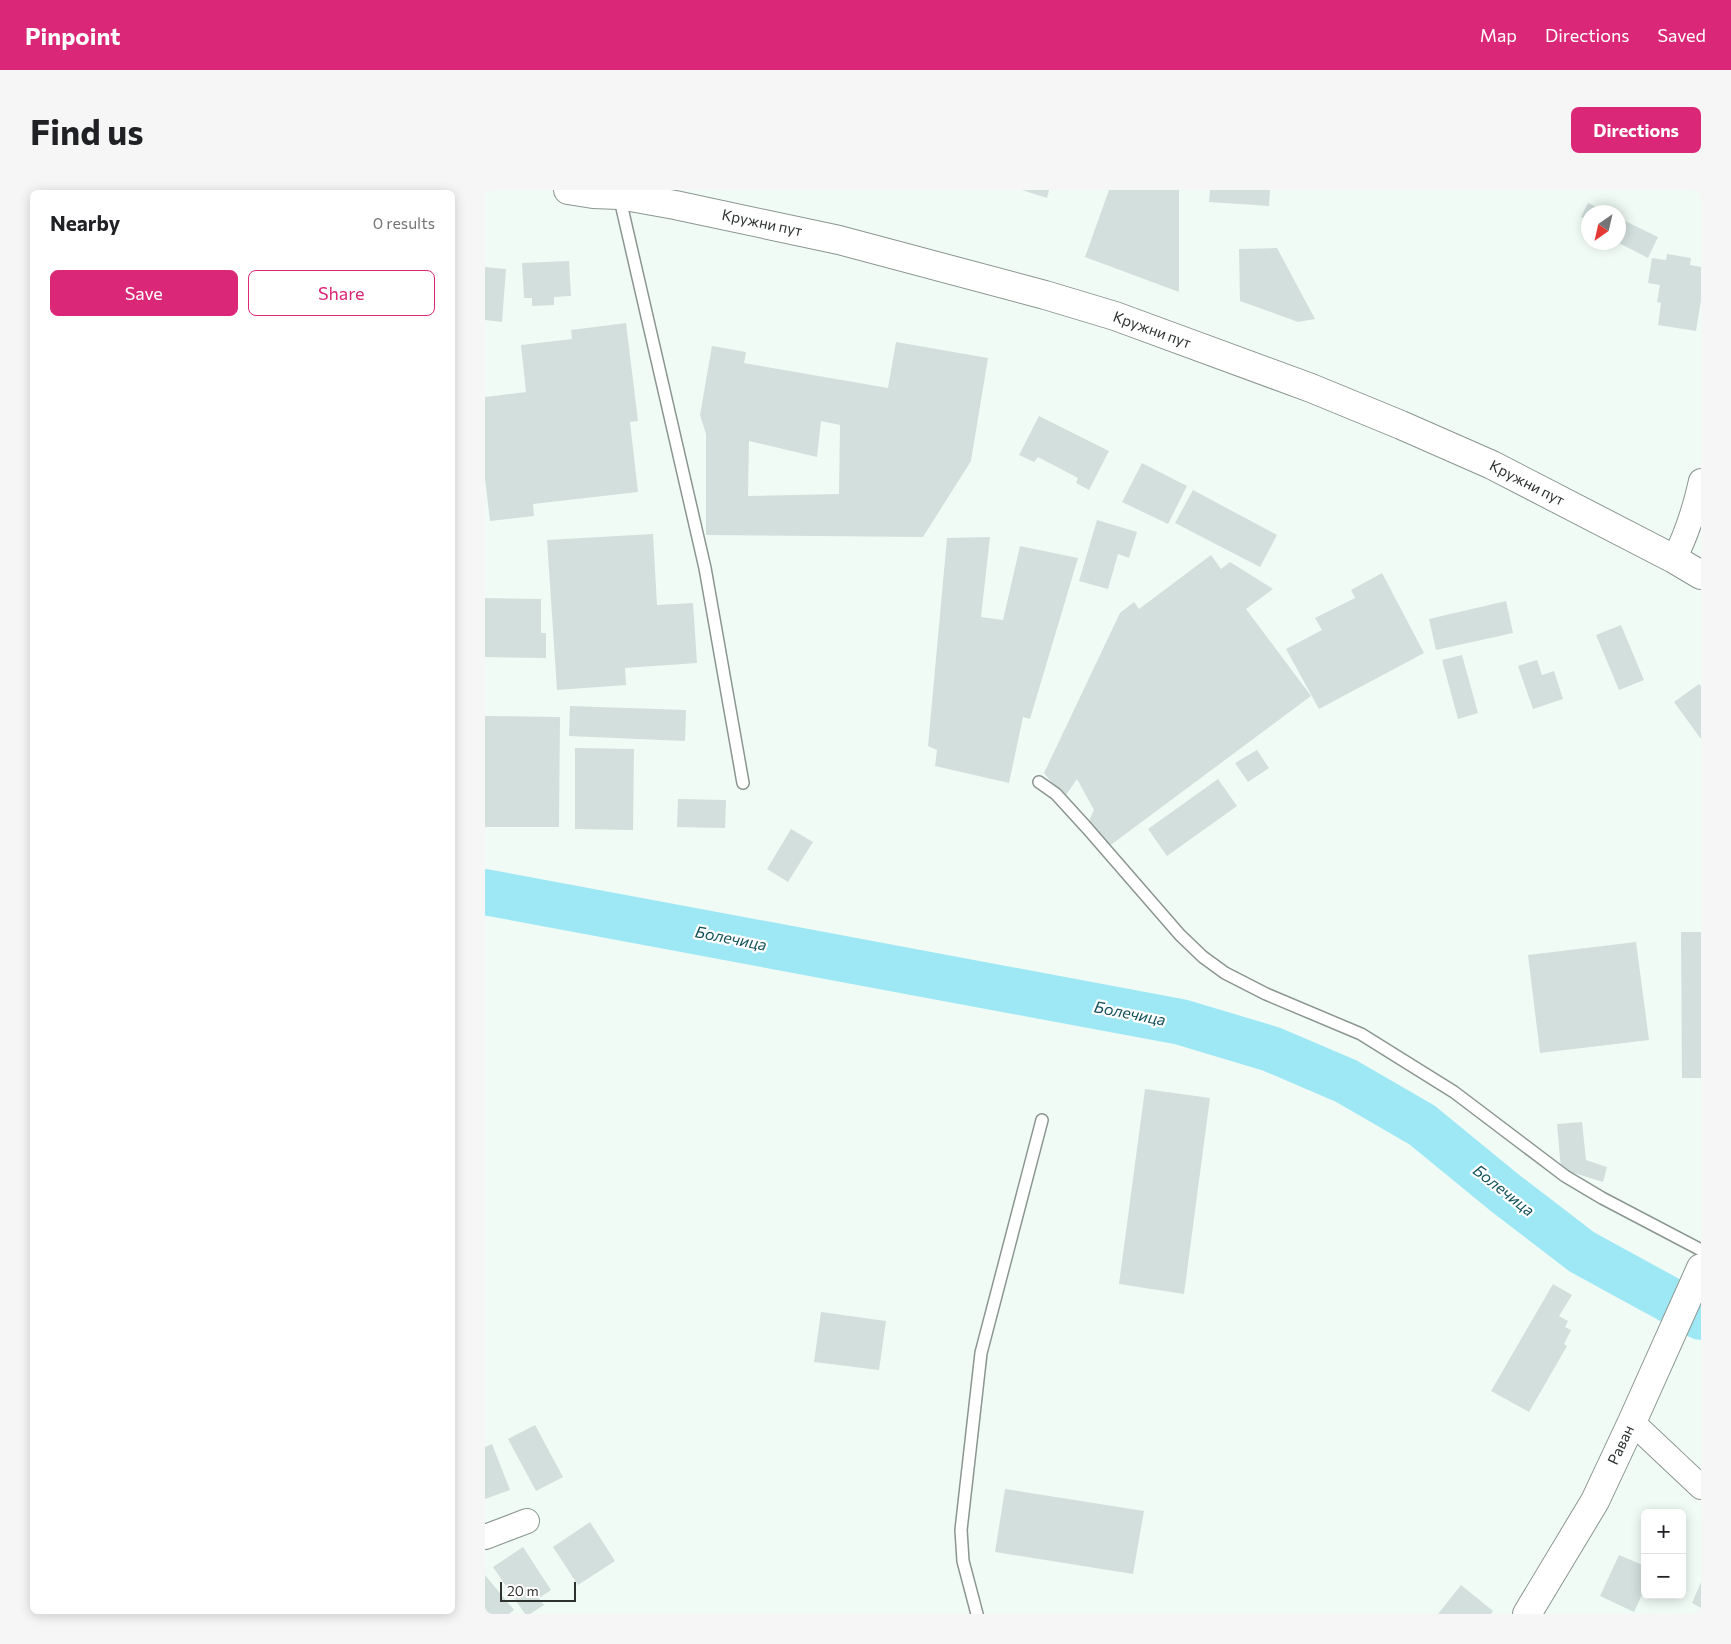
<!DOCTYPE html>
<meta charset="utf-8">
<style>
body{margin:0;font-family:Commissioner,sans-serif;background:#f6f6f6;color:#202124}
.controls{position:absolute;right:15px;bottom:15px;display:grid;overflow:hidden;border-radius:8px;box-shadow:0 2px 12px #0003}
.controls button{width:45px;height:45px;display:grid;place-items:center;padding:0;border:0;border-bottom:1px solid #e0e0e0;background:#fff;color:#202124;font:25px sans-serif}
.compass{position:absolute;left:1096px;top:15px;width:45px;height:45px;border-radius:50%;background:#fff;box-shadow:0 2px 12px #0003;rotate:214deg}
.scale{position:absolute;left:15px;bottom:12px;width:76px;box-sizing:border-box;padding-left:5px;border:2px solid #2e3330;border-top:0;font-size:14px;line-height:18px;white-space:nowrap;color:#2e3330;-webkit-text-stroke:4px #fff;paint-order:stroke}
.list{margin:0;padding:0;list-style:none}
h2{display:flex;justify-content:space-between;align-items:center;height:65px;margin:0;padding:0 20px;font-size:21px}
h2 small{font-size:16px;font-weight:400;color:#757577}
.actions{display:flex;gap:10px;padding:15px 20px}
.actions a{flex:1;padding:11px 0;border:1px solid #db2777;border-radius:8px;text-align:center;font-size:18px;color:#db2777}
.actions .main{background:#db2777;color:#fff}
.map{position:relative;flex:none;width:1216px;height:1424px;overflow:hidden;border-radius:8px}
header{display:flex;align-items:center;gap:30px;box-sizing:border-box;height:70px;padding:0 25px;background:#db2777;color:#fff}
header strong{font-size:24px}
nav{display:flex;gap:28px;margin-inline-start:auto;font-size:18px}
.intro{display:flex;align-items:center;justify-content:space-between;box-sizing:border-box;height:120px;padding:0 30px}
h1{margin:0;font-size:35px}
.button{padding:12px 22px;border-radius:8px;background:#db2777;color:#fff;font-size:18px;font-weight:700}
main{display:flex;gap:30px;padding:0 30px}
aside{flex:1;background:#fff;border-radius:8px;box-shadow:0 2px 12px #0003}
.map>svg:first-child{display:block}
</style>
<header>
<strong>Pinpoint</strong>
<nav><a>Map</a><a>Directions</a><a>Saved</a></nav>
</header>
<div class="intro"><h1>Find us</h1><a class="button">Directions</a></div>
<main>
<aside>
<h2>Nearby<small>0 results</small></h2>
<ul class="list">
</ul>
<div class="actions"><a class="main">Save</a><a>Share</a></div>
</aside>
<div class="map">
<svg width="1216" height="1424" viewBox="0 0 1216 1424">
<rect width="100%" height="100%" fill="#f0fbf5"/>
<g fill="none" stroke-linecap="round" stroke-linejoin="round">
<path stroke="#9ee8f6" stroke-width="46" d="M0 702 696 832 786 859 861 891 937 935 1020 1003 1097 1062 1216 1127"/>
</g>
<path fill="#d2dfdd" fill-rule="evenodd" d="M537 0H564L562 8Z
M624 0H694V102L600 67Z
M725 0H785L784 16 724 12Z
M1103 13 1122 22H1104V30L1096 27Z
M1134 28 1173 47 1163 68 1134 53Z
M792 58 830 129 813 132 755 111 754 59Z
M1182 64 1206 68 1205 75 1216 77V110L1211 141 1173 135 1176 113 1172 112 1175 95 1163 93 1167 68 1181 70Z
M84 71 86 106 69 107V115L47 116V108H39L37 73Z
M0 77 21 79 17 132 0 130Z
M141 133 153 231 145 232 153 302 48 314 49 326 5 331 0 288V207L41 202 36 155 87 149 86 140Z
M411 152 503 168 486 271 438 347 221 345V244L215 225 227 156 261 162 259 173 403 198ZM336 231 355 235 354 304 263 306 264 251 332 267Z
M554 226 624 261 604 300 591 293 593 288 553 267 549 272 534 265Z
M657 273 702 296 683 334 637 312Z
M708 300 792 345 775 377 690 333Z
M612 330 652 342 644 368 633 364 623 399 594 391Z
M168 344 172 415 208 413 212 473 140 478 141 495 72 500 62 350Z
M505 347 496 427 518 430 535 356 593 368 545 529 538 527 524 593 450 576 452 560 443 556 462 348Z
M726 365 736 379 745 372 788 399 761 419 826 506 623 657 604 631 609 620 592 589 579 608 559 583 635 423 649 412 654 419Z
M897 383 939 463 834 519 801 459 837 440 830 428 870 408 866 400Z
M0 408 56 409V443H61V468L0 467Z
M1021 411 1028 443 951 460 944 429Z
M1136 435 1159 490 1134 500 1111 445Z
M977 465 993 523 973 529 957 470Z
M1052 470 1057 485 1069 481 1078 509 1048 519 1033 476Z
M1214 494 1216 496V549L1189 512Z
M85 516 201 520 200 551 84 546Z
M0 526 75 527 74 637H0Z
M90 558 149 559 148 640 90 639Z
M772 560 784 578 763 592 750 573Z
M733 589 752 616 682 666 663 639Z
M193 609 241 610 240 638 192 637Z
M306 639 328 652 303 692 282 679Z
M1196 742H1216V888H1197Z
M1151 752 1164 850 1055 863 1043 765Z
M660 899 725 908 699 1104 634 1094Z
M1097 932 1101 970 1122 977 1118 992 1076 979 1072 934Z
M1068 1094 1087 1105 1074 1126 1083 1131 1080 1137 1086 1140 1079 1154 1082 1156 1044 1222 1006 1201Z
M336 1122 401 1131 394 1180 329 1172Z
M50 1235 78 1287 51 1301 23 1249Z
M7 1254 25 1300 0 1309V1257Z
M520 1299 659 1321 648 1384 510 1362Z
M105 1332 130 1371 93 1395 68 1357Z
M38 1357 66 1400 54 1408 59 1415 45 1424H40L8 1377Z
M1134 1365 1160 1376V1398L1149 1422 1115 1406Z
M0 1385 29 1420 24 1424H0Z
M1216 1392V1418L1207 1413Z
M976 1395 1008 1421 1006 1424H953Z"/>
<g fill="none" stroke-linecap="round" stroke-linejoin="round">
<g stroke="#8b9690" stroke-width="14">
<path id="service" d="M134 5 220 378 258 593
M554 592 571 604 602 638 695 745 718 767 740 783 781 804 876 844 969 902 1080 986 1117 1008 1216 1060
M492 1424 478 1371 476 1340 496 1163 557 930"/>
</g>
<g stroke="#8b9690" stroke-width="26">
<path id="minor" d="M1189 369C1202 344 1210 318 1216 291
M1147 1232 1216 1297
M0 1347 42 1331"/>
</g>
<g stroke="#8b9690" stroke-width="30">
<path id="tertiary" d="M1042 1424 1110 1311 1147 1232 1216 1078"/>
</g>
<g stroke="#8b9690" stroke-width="30">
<path id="secondary" d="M83 0 108 4 134 5 190 15 354 50 560 105 630 126 826 198 916 235 1007 275 1189 369 1216 385"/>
</g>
<use href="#service" stroke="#fff" stroke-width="11"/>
<use href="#minor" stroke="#fff" stroke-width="24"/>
<use href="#tertiary" stroke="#fff" stroke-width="28"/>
<use href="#secondary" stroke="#fff" stroke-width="28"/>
</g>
<g text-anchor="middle" stroke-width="4.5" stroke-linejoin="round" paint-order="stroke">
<g font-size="15" fill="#2e3330" stroke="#fff">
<text transform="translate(277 33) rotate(12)" y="5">Кружни пут</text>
<text transform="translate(667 140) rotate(20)" y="5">Кружни пут</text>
<text transform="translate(1042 293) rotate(27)" y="5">Кружни пут</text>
<text transform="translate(1136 1255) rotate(-65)" y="5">Раван</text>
</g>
<g font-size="16" font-style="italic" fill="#12505a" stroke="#fff">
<text transform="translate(246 748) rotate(11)" y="6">Болечица</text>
<text transform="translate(645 823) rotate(11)" y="6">Болечица</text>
<text transform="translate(1019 1000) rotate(38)" y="6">Болечица</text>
</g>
</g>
</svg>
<div class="controls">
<button>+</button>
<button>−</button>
</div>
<svg class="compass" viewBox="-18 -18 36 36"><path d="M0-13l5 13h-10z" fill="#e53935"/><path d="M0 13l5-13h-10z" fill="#757577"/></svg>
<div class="scale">20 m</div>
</div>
</main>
